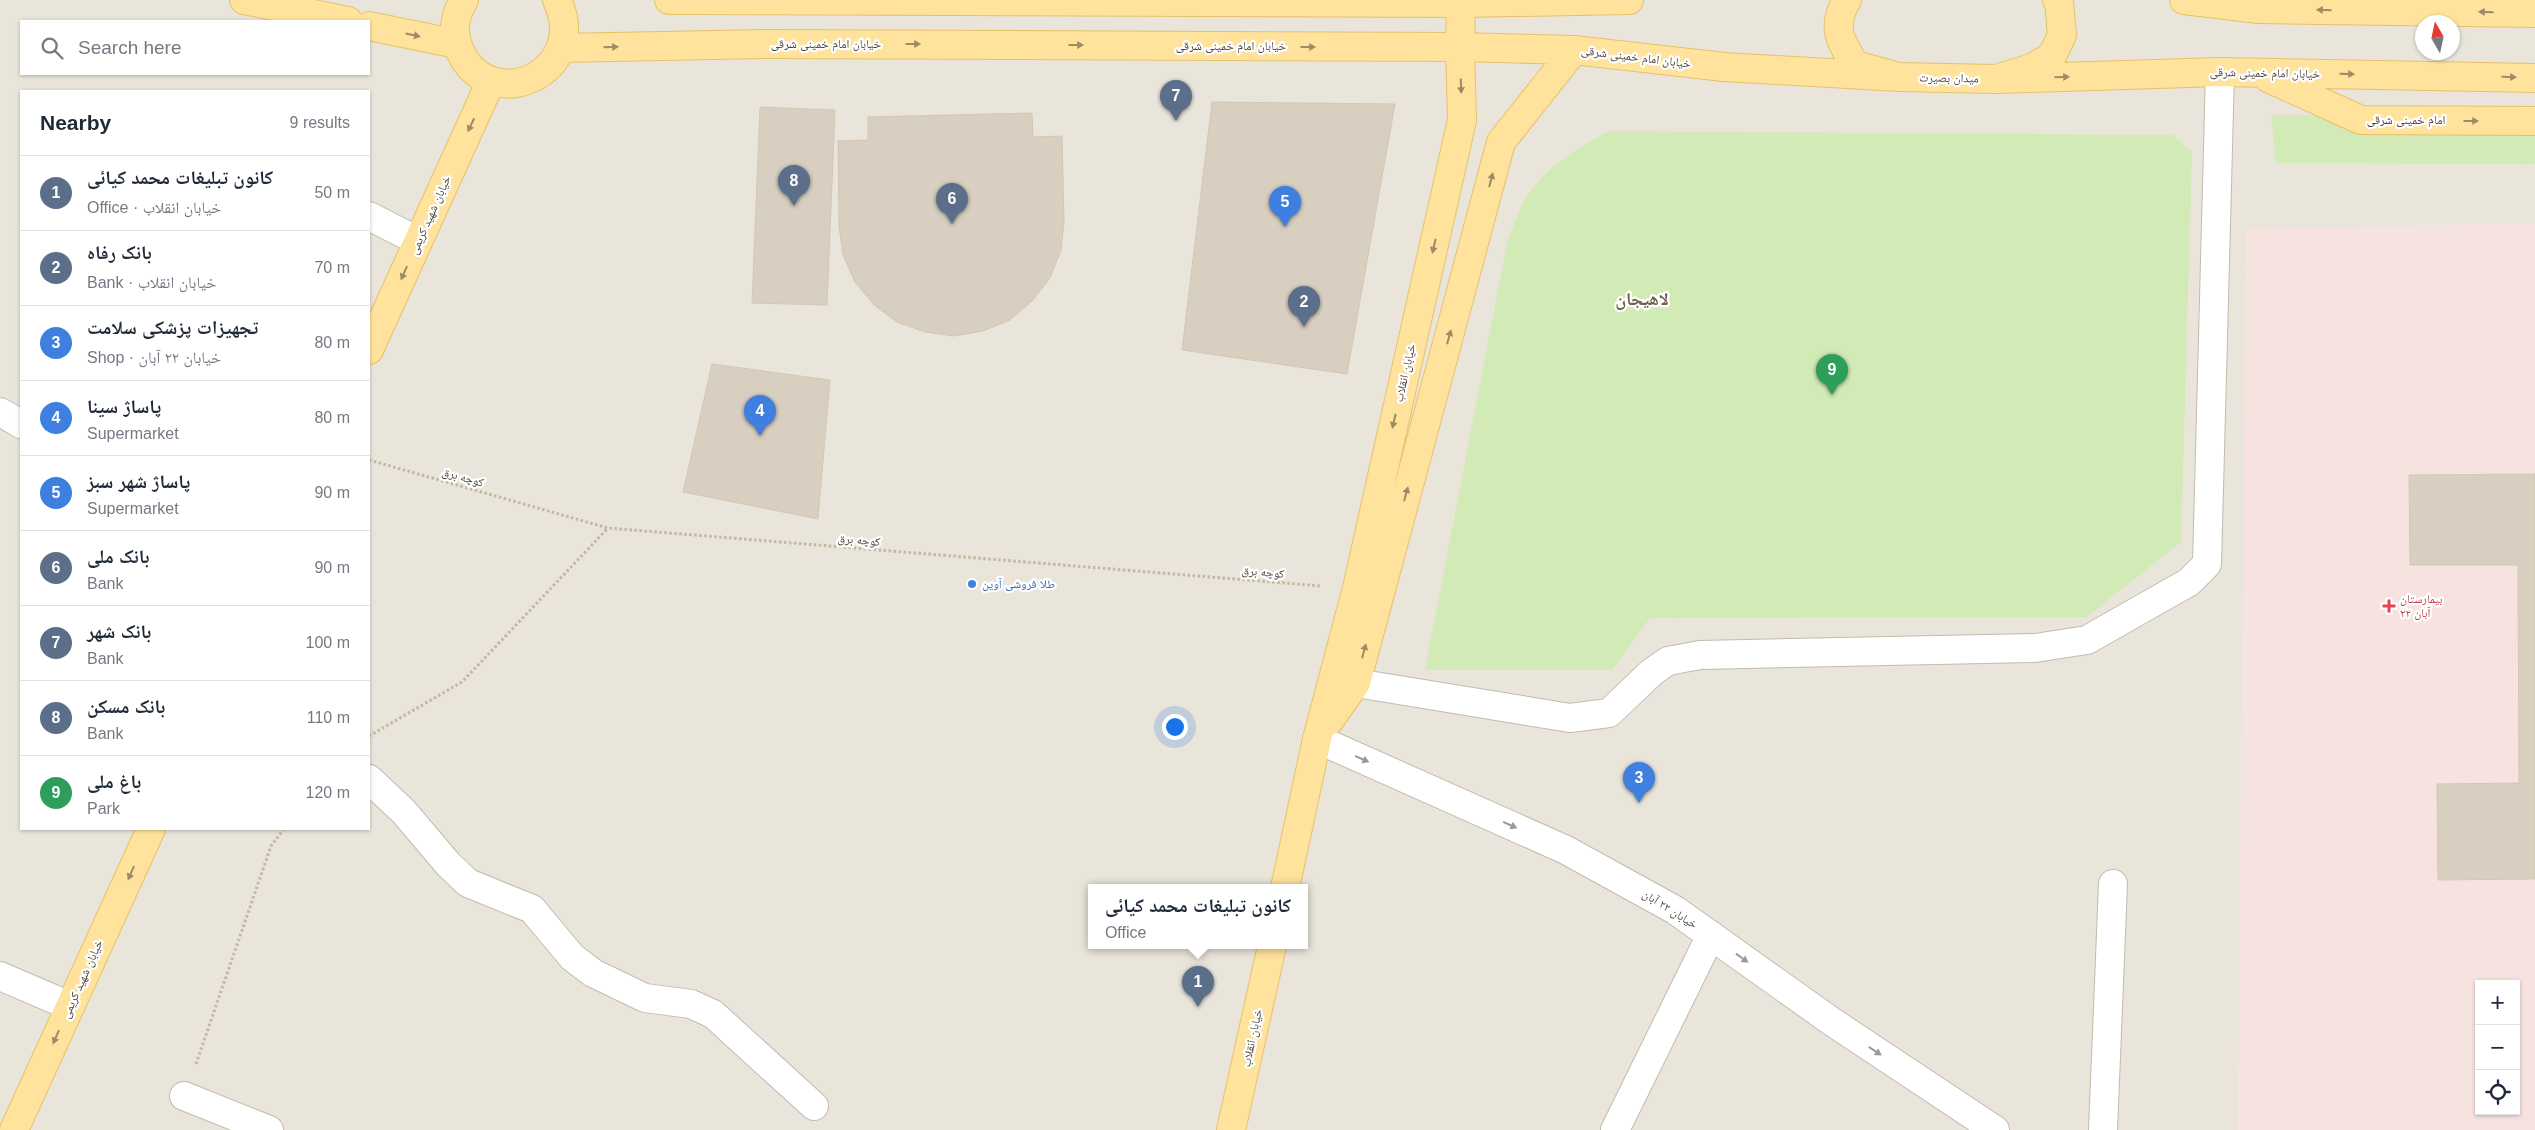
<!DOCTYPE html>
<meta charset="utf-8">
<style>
body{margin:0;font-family:Helvetica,"Noto Naskh Arabic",sans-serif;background:#f2f2f3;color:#1f2937}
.controls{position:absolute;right:15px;bottom:15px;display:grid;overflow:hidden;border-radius:0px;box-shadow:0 1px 4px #0004}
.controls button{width:45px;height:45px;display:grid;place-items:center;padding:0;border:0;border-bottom:1px solid #e0e1e3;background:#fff;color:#1f2937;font:25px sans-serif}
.compass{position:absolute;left:2415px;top:15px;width:45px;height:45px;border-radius:50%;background:#fff;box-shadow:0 1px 4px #0004;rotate:351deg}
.you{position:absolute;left:1174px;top:726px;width:18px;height:18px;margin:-12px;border:4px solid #fff;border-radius:50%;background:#1a73e8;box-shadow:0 0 0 8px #1a73e833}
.badge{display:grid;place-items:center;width:32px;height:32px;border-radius:50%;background:#fc3f1d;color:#fff;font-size:16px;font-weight:700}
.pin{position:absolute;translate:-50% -41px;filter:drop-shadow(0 1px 2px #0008)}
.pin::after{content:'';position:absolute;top:26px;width:18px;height:15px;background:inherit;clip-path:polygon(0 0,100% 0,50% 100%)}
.popup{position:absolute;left:1088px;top:884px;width:220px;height:65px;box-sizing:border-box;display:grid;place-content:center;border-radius:0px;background:#fff;filter:drop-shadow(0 1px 4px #0005);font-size:16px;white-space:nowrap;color:#747a83}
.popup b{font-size:19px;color:#1f2937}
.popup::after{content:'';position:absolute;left:50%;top:100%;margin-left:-10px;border:10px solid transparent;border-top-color:#fff}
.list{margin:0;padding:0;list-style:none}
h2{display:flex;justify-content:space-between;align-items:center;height:65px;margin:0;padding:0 20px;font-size:21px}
h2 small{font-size:16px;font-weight:400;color:#747a83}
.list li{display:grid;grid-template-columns:32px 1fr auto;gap:15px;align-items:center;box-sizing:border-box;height:75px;padding:0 20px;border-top:1px solid #e0e1e3}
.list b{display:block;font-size:19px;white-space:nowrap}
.list p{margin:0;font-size:16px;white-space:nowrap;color:#747a83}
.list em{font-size:16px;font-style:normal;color:#747a83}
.icon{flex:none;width:28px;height:28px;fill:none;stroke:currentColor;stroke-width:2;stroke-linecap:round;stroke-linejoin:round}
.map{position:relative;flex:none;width:2535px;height:1130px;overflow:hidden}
.search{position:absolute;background:#fff;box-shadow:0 1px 4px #0004;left:20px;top:20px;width:350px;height:55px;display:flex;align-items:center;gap:12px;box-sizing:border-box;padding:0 18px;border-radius:0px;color:#747a83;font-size:19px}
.panel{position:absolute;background:#fff;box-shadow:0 1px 4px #0004;left:20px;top:90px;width:350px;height:740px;border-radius:0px}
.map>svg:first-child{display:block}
</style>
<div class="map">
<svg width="2535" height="1130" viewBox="0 0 2535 1130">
<rect width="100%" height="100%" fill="#f6f3ec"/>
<path fill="#eae5da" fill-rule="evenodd" d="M0 0H2535V1130H0ZM21 21H369V74H21ZM2422 22H2452V52H2422ZM21 91H369V829H21ZM1092 888H1304V946H1092ZM2479 984H2516V1111H2479Z"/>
<path fill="#f6e3e0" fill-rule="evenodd" d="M2535 223V1130H2238L2246 229ZM2479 984H2516V1111H2479Z"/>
<path fill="#d2eab5" d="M2271 115 2535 116V164L2276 163Z
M1609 131 2173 135 2192 152 2181 542 2087 617 1650 618 1612 670H1425L1506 248C1510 236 1514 223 1519 211 1536 173 1573 150 1609 131Z"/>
<path fill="#d8cfc1" stroke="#d3c7b4" d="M1212 102 1395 104 1347 374 1182 350Z
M760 107 835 110 827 305 752 303Z
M1032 113 1033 137 1062 136 1064 222 1061 250 1050 278 1032 301 1010 320 983 331 954 336 925 332 897 322 874 305 855 282 843 255 839 226 838 141 868 140V117Z
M712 364 830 380 818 519 683 492Z
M2535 474V879L2438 880 2437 784 2519 783 2518 565H2410L2409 475Z"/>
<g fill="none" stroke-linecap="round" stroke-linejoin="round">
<g stroke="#c2bbae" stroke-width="30">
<path id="minor" d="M369 216 418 241
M0 412 21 424
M1356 683 1570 718 1609 713 1652 672 1668 661 1700 655 2035 648 2087 640 2189 582 2207 564 2220 72
M1317 739 1566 850 1675 910 1831 1021 1995 1130
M369 779 404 812 448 864 468 883 532 909 572 957 593 973 645 998 691 1004 713 1014 814 1106
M0 976 70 1006
M184 1096 269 1130
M1615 1130 1711 935
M2103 1130 2113 884"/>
</g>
<g stroke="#e6c16a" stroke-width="30">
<path id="major" d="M244 0 348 21
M464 0C454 16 452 34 460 51 491 118 591 72 557 0
M669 0 1461 3 1629 0
M1847 0C1831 27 1840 40 1855 65L1899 77 1996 79 2032 68 2052 56 2062 35 2059 2 2057 0
M2184 0 2259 9 2535 13
M369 26 457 44
M562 48 766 44 1460 47 1574 50 1724 67 1899 77
M2268 78 2361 120 2535 121
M1996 79 2220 72 2535 78
M369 350 491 81
M1329 721 1356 683 1501 142 1574 50
M1285 888 1317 739 1357 588 1462 120 1460 47 1461 3
M14 1130 151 829
M1231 1130 1272 946"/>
</g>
<path stroke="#c4b79f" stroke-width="3" stroke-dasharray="2.5 2.5" stroke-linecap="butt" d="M369 460 608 528 1321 586
M369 736 462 682 608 528
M196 1064 271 846 284 829"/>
<use href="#minor" stroke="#fff" stroke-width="28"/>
<use href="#major" stroke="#ffe39c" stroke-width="28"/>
</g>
<defs><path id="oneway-solid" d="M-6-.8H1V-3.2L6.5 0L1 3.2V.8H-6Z" transform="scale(1.25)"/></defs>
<g fill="#9c8c66">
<use href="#oneway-solid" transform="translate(2324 10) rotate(-179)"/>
<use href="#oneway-solid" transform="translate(2486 12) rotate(-179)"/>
<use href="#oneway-solid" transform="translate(413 35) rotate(12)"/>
<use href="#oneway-solid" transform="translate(913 44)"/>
<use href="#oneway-solid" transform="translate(1076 45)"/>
<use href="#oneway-solid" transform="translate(611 47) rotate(-1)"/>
<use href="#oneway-solid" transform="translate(1308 47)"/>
<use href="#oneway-solid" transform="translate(2347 74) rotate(1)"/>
<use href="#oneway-solid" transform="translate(2062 77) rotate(-2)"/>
<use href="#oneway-solid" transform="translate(2509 77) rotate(1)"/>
<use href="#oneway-solid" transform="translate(1461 86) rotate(88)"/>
<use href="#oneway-solid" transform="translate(2471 121)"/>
<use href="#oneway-solid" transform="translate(471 125) rotate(115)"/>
<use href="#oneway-solid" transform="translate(1491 180) rotate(-75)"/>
<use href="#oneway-solid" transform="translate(1434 246) rotate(103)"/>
<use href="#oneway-solid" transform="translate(404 273) rotate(114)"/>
<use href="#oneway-solid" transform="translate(1449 337) rotate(-75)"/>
<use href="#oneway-solid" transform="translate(1394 421) rotate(103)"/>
<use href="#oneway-solid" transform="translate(1406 494) rotate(-75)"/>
<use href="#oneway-solid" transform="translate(1364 651) rotate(-75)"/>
<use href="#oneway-solid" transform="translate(131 873) rotate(114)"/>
<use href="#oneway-solid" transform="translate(56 1037) rotate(114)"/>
</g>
<g fill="#9c9892">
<use href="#oneway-solid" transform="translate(1362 759) rotate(24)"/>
<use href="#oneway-solid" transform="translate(1510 825) rotate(24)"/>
<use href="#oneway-solid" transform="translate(1742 958) rotate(36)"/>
<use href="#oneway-solid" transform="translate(1875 1051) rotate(33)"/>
</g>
<circle fill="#3f7fe0" stroke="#fff" stroke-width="2" cx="972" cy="584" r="5"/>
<path fill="#e0444e" stroke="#fff" stroke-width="2" d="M2386.5 598.5h5v5h5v5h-5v5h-5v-5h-5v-5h5z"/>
<g text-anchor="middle" stroke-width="4.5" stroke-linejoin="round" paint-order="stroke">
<g font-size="12" fill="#4b4439" stroke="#fff">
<text x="826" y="48">خیابان امام خمینی شرقی</text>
<text x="1231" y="50">خیابان امام خمینی شرقی</text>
<text transform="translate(1636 57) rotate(7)" y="4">خیابان امام خمینی شرقی</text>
<text transform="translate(2265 73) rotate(1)" y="4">خیابان امام خمینی شرقی</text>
<text transform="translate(1949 78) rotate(1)" y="4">میدان بصیرت</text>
<text x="2406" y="124">امام خمینی شرقی</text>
<text transform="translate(430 215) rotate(-66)" y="4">خیابان شهید کریمی</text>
<text transform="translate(1405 373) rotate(-77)" y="4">خیابان انقلاب</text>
<text transform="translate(463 477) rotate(16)" y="4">کوچه برق</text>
<text transform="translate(859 540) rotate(5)" y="4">کوچه برق</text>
<text transform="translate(1263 572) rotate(5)" y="4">کوچه برق</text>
<text transform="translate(1670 909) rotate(32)" y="4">خیابان ۲۲ آبان</text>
<text transform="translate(82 979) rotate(-66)" y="4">خیابان شهید کریمی</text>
<text transform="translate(1252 1038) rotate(-78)" y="4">خیابان انقلاب</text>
</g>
<g font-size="12" fill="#366cbe" stroke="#fff" text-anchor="start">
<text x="982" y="588">طلا فروشی آوین</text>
</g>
<g font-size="12" fill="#be3a42" stroke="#fff" text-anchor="start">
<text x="2400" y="603">بیمارستان<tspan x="2400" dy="14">۲۲ آبان</tspan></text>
</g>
<g font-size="18" font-weight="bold" fill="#6e6250" stroke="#fff">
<text x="1642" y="305">لاهیجان</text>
</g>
</g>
</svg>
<div class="controls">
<button>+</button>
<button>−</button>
<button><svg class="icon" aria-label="locate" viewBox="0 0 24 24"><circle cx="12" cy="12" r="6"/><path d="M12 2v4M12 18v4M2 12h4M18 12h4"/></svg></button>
</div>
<svg class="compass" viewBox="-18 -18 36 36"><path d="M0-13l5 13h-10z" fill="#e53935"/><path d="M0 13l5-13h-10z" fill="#747a83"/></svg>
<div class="you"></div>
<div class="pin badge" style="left:1198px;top:1007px;background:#5c6f8a">1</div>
<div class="popup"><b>کانون تبلیغات محمد کیائی</b>Office</div>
<div class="pin badge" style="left:1304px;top:327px;background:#5c6f8a">2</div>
<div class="pin badge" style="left:1639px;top:803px;background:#3f7fe0">3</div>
<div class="pin badge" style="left:760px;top:436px;background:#3f7fe0">4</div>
<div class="pin badge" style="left:1285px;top:227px;background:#3f7fe0">5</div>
<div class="pin badge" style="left:952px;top:224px;background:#5c6f8a">6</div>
<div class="pin badge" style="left:1176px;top:121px;background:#5c6f8a">7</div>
<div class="pin badge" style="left:794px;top:206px;background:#5c6f8a">8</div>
<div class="pin badge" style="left:1832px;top:395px;background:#2e9e5b">9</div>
<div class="search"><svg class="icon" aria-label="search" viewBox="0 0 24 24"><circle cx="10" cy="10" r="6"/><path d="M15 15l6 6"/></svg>Search here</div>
<section class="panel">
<h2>Nearby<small>9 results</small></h2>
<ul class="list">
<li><span class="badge" style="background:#5c6f8a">1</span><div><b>کانون تبلیغات محمد کیائی</b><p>Office · خیابان انقلاب</p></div><em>50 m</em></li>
<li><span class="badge" style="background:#5c6f8a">2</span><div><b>بانک رفاه</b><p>Bank · خیابان انقلاب</p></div><em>70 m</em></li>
<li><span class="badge" style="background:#3f7fe0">3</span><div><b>تجهیزات پزشکی سلامت</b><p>Shop · خیابان ۲۲ آبان</p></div><em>80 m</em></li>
<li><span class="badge" style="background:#3f7fe0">4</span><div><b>پاساژ سینا</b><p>Supermarket</p></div><em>80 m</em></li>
<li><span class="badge" style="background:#3f7fe0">5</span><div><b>پاساژ شهر سبز</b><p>Supermarket</p></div><em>90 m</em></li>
<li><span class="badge" style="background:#5c6f8a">6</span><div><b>بانک ملی</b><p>Bank</p></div><em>90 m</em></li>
<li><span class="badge" style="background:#5c6f8a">7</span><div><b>بانک شهر</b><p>Bank</p></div><em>100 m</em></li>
<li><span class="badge" style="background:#5c6f8a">8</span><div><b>بانک مسکن</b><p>Bank</p></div><em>110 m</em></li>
<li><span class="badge" style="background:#2e9e5b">9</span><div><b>باغ ملی</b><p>Park</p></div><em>120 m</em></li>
</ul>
</section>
</div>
